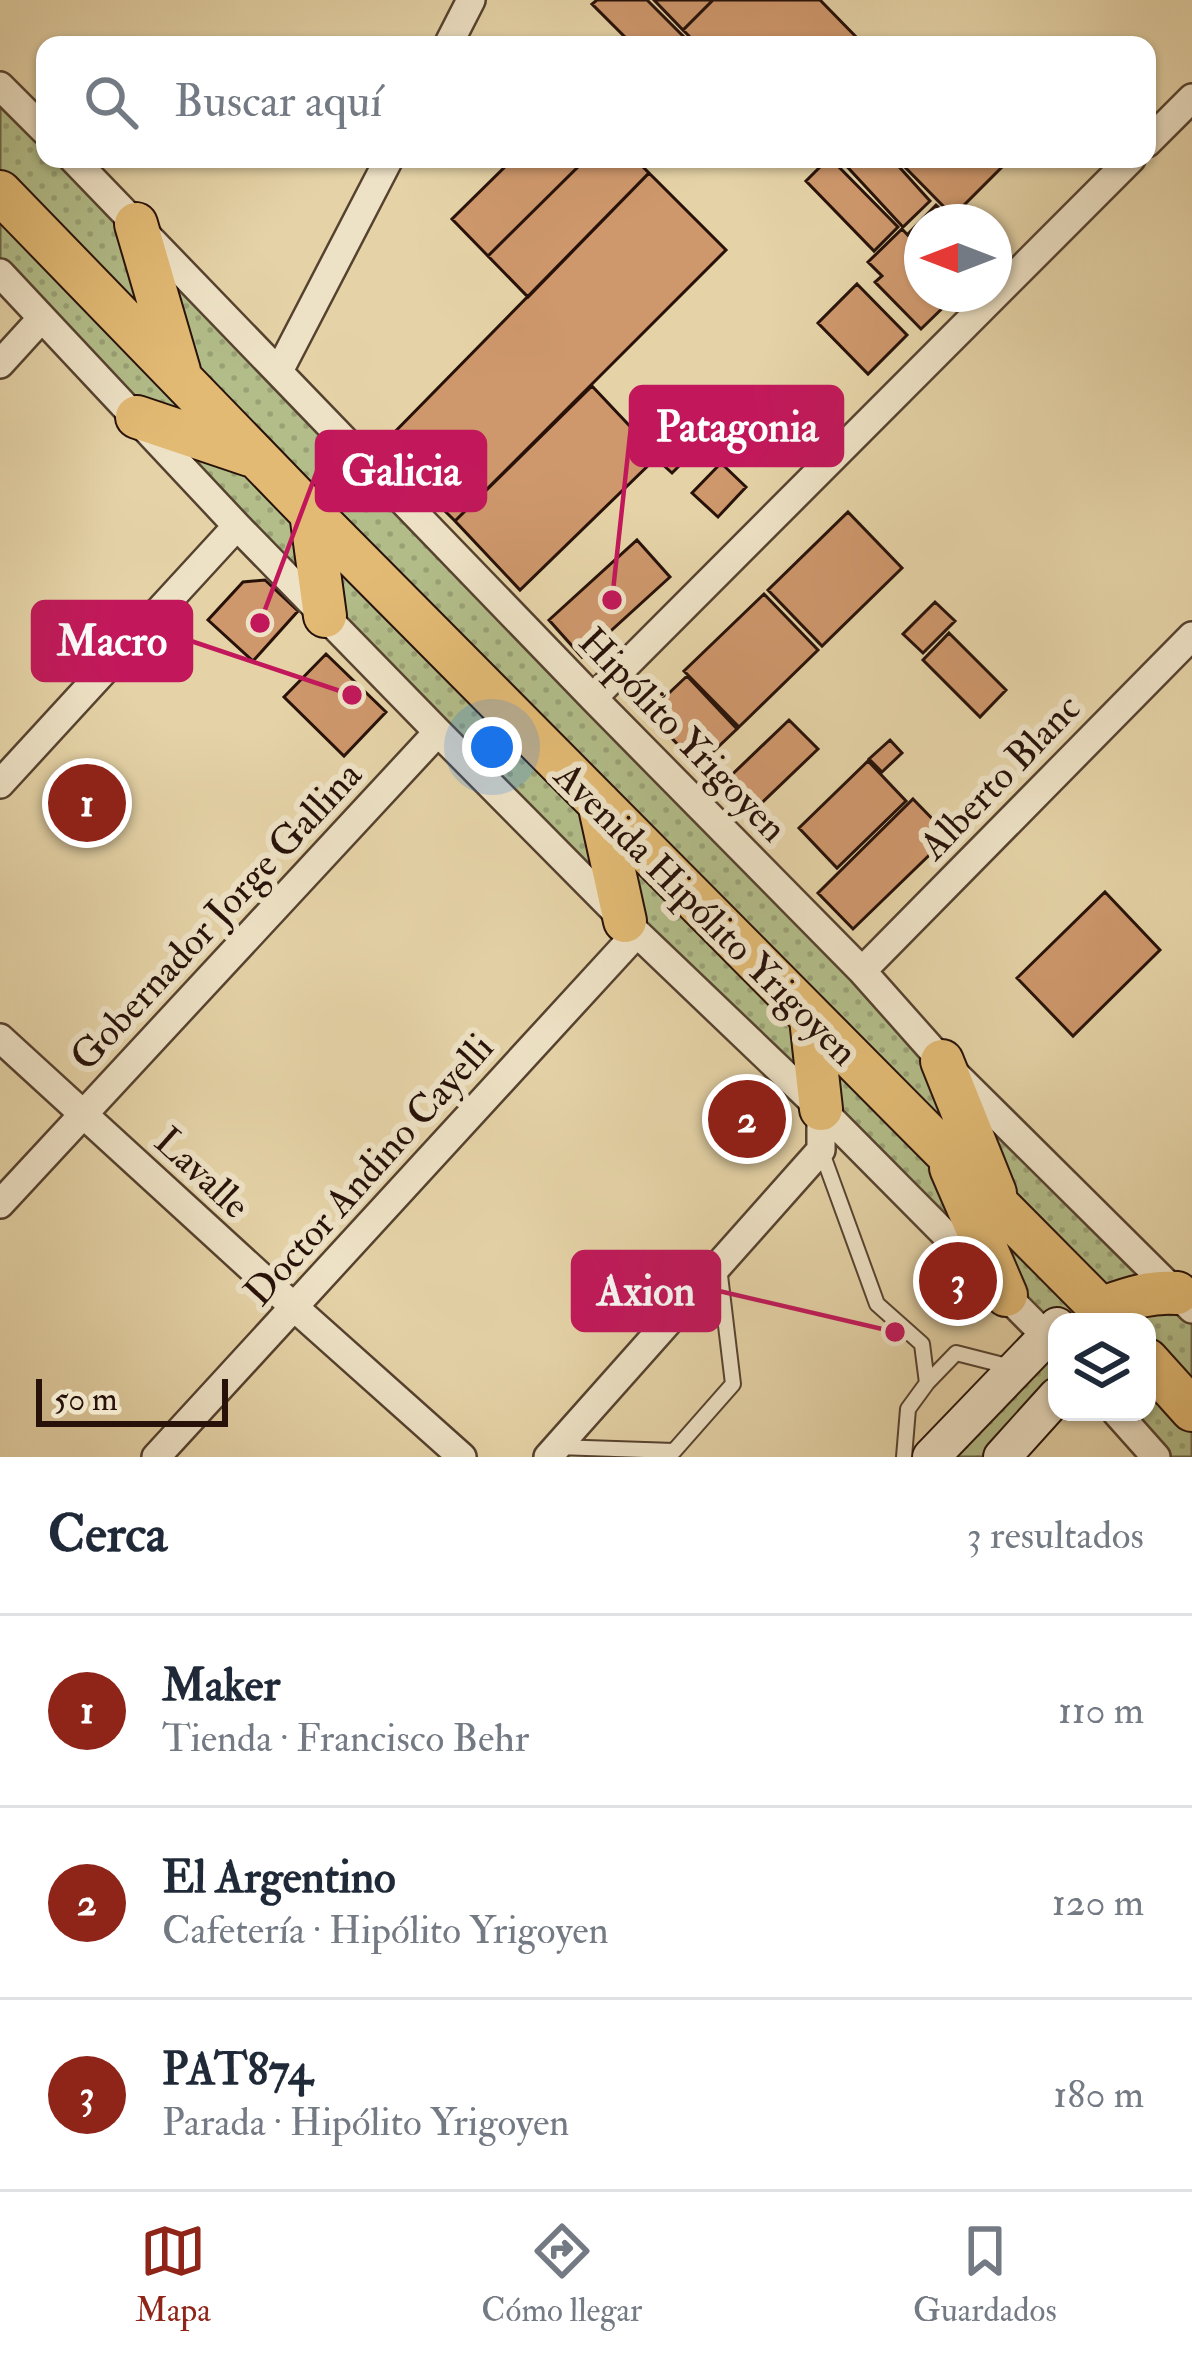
<!DOCTYPE html>
<html lang="es">
<meta charset="utf-8">
<style>
body{margin:0;font-family:"IM FELL Double Pica",serif;background:#f2f2f3;color:#1f2937}
.controls{position:absolute;right:36px;bottom:36px;display:grid;overflow:hidden;border-radius:24px;box-shadow:0 3px 9px #0004}
.controls button{width:108px;height:108px;display:grid;place-items:center;padding:0;border:0;border-bottom:3px solid #e0e1e3;background:#fff;color:#1f2937;font:60px sans-serif}
.compass{position:absolute;left:904px;top:204px;width:108px;height:108px;border-radius:50%;background:#fff;box-shadow:0 3px 9px #0004;rotate:270deg}
.scale{position:absolute;left:36px;bottom:30px;width:192px;box-sizing:border-box;padding-left:12px;border:6px solid #271109;border-top:0;font-size:33px;line-height:42px;white-space:nowrap;color:#271109;-webkit-text-stroke:9px #eee2c6;paint-order:stroke}
.you{position:absolute;left:492px;top:747px;width:42px;height:42px;margin:-30px;border:9px solid #fff;border-radius:50%;background:#1a73e8;box-shadow:0 0 0 18px #1a73e833}
.badge{display:grid;place-items:center;width:78px;height:78px;border-radius:50%;background:#8f2418;color:#fff;font-size:39px;font-weight:700}
.pin{position:absolute;translate:-50% -50%;border:6px solid #fff;box-shadow:0 3px 12px #0006}
.list{margin:0;padding:0;list-style:none}
h2{display:flex;justify-content:space-between;align-items:center;height:156px;margin:0;padding:0 48px;font-size:51px}
h2 small{font-size:39px;font-weight:400;color:#747a83}
.list li{display:grid;grid-template-columns:78px 1fr auto;gap:36px;align-items:center;box-sizing:border-box;height:192px;padding:0 48px;border-top:3px solid #e0e1e3}
.list b{display:block;font-size:45px;white-space:nowrap}
.list p{margin:0;font-size:39px;white-space:nowrap;color:#747a83}
.list em{font-size:39px;font-style:normal;color:#747a83}
.icon{flex:none;width:66px;height:66px;fill:none;stroke:currentColor;stroke-width:2;stroke-linecap:round;stroke-linejoin:round}
.map{position:relative;flex:none;width:1192px;height:1457px;overflow:hidden}
.search{position:absolute;background:#fff;box-shadow:0 3px 9px #0004;left:36px;right:36px;top:36px;height:132px;display:flex;align-items:center;gap:30px;box-sizing:border-box;padding:0 42px;border-radius:24px;color:#747a83;font-size:45px}
.sheet{height:732px;background:#fff}
nav{display:flex;justify-content:space-around;align-items:center;box-sizing:border-box;height:168px;border-top:3px solid #e0e1e3;background:#fff;font-size:33px;color:#747a83}
nav a{display:grid;justify-items:center;gap:6px}
nav .on{color:#8f2418}
.map>svg:first-child{display:block}
</style>
<div class="map">
<svg width="1192" height="1457" viewBox="0 0 1192 1457">
<defs>
<pattern id="grass-dots" width="8" height="8" patternUnits="userSpaceOnUse" patternTransform="scale(3)"><rect width="8" height="8" fill="#b2bd89"/><path d="M2 2h.1M6 6h.1" fill="none" stroke="#99a175" stroke-width="1.8" stroke-linecap="round"/></pattern>
</defs>
<rect width="100%" height="100%" fill="#e5d3a7"/>
<filter id="stains"><feTurbulence type="fractalNoise" baseFrequency=".00167" numOctaves="4"/><feColorMatrix values="0 0 0 0 .2 0 0 0 0 .09 0 0 0 0 .02 0 0 0 .5 -.17"/></filter>
<radialGradient id="worn" r=".72"><stop offset=".6" stop-color="#630" stop-opacity="0"/><stop offset="1" stop-color="#630" stop-opacity=".3"/></radialGradient>
<path fill="url(#grass-dots)" stroke="#6c6749" stroke-width="3" d="M0 86 45 131V159H73L1192 1309V1457H1156L1116 1412H1147V1322H1057V1396L1002 1457H931L1046 1336 0 273Z"/>
<path fill="#ce976c" stroke="#271109" stroke-width="3" d="M597 0H647L692 45H633L592 4Z
M654 0H713L683 30Z
M713 0H820L864 45H698L683 30Z
M513 159H586L488 256 452 219Z
M586 159H635L649 173 528 297 488 256Z
M828 159H831L898 227 874 251 806 181Z
M840 159H892L930 201 903 227Z
M897 159H1010L953 216Z
M649 173 726 250 455 521 380 447Z
M936 205 954 222H922V245L909 233Z
M902 229 922 250V294H957L921 329 875 282 882 276 868 262Z
M857 284 907 335 868 374 818 323Z
M592 386 658 456 520 590 455 521Z
M688 433 700 445 672 473 660 462Z
M721 463 746 487 718 517 692 493Z
M848 512 902 568 822 646 768 590Z
M637 540 670 577 582 657 549 620Z
M265 580 298 611 253 661 208 620 243 582Z
M764 594 818 650 739 727 684 671Z
M935 602 955 621 923 653 903 634Z
M949 633 1006 690 980 717 923 660Z
M326 654 386 712 344 756 284 697Z
M687 676 737 729 698 766 648 713Z
M789 720 818 749 746 818 718 788Z
M890 740 902 753 882 772 869 759Z
M868 761 906 801 837 868 799 828Z
M913 799 949 836 853 929 818 893Z
M1105 892 1160 950 1073 1036 1017 978Z"/>
<g fill="none" stroke-linecap="round" stroke-linejoin="round">
<g stroke="#564230" stroke-width="18">
<path id="service" d="M821 1150 877 1304 922 1344 927 1383 908 1409 904 1457
M927 1383 956 1353 1011 1367
M557 1447 674 1451 733 1384 719 1267"/>
</g>
<g stroke="#564230" stroke-width="32">
<path id="minor" d="M448 45 471 0
M0 86 45 131
M1147 143 1192 98
M73 159 593 698 862 971 942 1061 1192 1309
M0 273 237 526 438 732 637 933 821 1109 1057 1347
M0 364 41 319
M279 371 389 159
M593 698 1131 159
M0 784 237 526
M862 971 1192 636
M0 1038 294 1307 462 1457
M0 1204 438 732
M1116 1412 1156 1457
M156 1457 637 933
M548 1457 821 1150V1109"/>
</g>
<g stroke="#271109" stroke-width="40">
<path id="secondary" d="M931 1457 1057 1326
M1002 1457 1057 1396"/>
</g>
<g stroke="#271109" stroke-width="46">
<path id="trunk" d="M0 192 311 513 1114 1322
M136 224 179 371
M137 417 250 455
M311 513 325 616
M599 803 625 921
M811 1019 821 1109
M942 1061 995 1193
M951 1168 1006 1295
M1102 1308C1128 1299 1149 1291 1177 1293
M1147 1360 1192 1410"/>
</g>
<use href="#service" stroke="#eee2c6" stroke-width="14"/>
<use href="#minor" stroke="#eee2c6" stroke-width="27"/>
<use href="#secondary" stroke="#eee2c6" stroke-width="36"/>
<use href="#trunk" stroke="#e2ba74" stroke-width="42"/>
</g>
<g text-anchor="middle" stroke-width="12" stroke-linejoin="round" paint-order="stroke">
<g font-size="39" fill="#271109" stroke="#eee2c6">
<text transform="translate(684 734) rotate(46)" y="14">Hipólito Yrigoyen</text>
<text transform="translate(999 776) rotate(-46)" y="14">Alberto Blanc</text>
<text transform="translate(707 913) rotate(45)" y="14">Avenida Hipólito Yrigoyen</text>
<text transform="translate(215 915) rotate(-47)" y="14">Gobernador Jorge Gallina</text>
<text transform="translate(368 1169) rotate(-48)" y="14">Doctor Andino Cayelli</text>
<text transform="translate(203 1172) rotate(43)" y="14">Lavalle</text>
</g>
</g>
<path fill="none" stroke="#c2185b" stroke-width="4.5" d="M612 600L631 426M260 623L317 471M352 695L191 641M895 1332L719 1291"/>
<g fill="#c2185b" stroke="#eee2c6" stroke-width="4.5">
<circle cx="612" cy="600" r="12"/>
<circle cx="260" cy="623" r="12"/>
<circle cx="352" cy="695" r="12"/>
<circle cx="895" cy="1332" r="12"/>
</g>
<g fill="#c2185b" stroke="#c2185b" stroke-width="4.5">
<rect x="631" y="387" width="211" height="78" rx="12"/>
<rect x="317" y="432" width="168" height="78" rx="12"/>
<rect x="33" y="602" width="158" height="78" rx="12"/>
<rect x="573" y="1252" width="146" height="78" rx="12"/>
</g>
<g font-size="42" text-anchor="middle" font-weight="bold" fill="#fff">
<text x="737" y="441">Patagonia</text>
<text x="401" y="485">Galicia</text>
<text x="112" y="655">Macro</text>
<text x="646" y="1305">Axion</text>
</g>
<rect width="100%" height="100%" filter="url(#stains)"/>
<rect width="100%" height="100%" fill="url(#worn)"/>
</svg>
<div class="controls">
<button><svg class="icon" aria-label="layers" viewBox="0 0 24 24"><path d="M12 4l9 5-9 5-9-5zM3 14l9 5 9-5"/></svg></button>
</div>
<svg class="compass" viewBox="-18 -18 36 36"><path d="M0-13l5 13h-10z" fill="#e53935"/><path d="M0 13l5-13h-10z" fill="#747a83"/></svg>
<div class="scale">50 m</div>
<div class="you"></div>
<div class="pin badge" style="left:87px;top:803px">1</div>
<div class="pin badge" style="left:747px;top:1119px">2</div>
<div class="pin badge" style="left:958px;top:1281px">3</div>
<div class="search"><svg class="icon" aria-label="search" viewBox="0 0 24 24"><circle cx="10" cy="10" r="6"/><path d="M15 15l6 6"/></svg>Buscar aquí</div>
</div>
<section class="sheet">
<h2>Cerca<small>3 resultados</small></h2>
<ul class="list">
<li><span class="badge">1</span><div><b>Maker</b><p>Tienda · Francisco Behr</p></div><em>110 m</em></li>
<li><span class="badge">2</span><div><b>El Argentino</b><p>Cafetería · Hipólito Yrigoyen</p></div><em>120 m</em></li>
<li><span class="badge">3</span><div><b>PAT874</b><p>Parada · Hipólito Yrigoyen</p></div><em>180 m</em></li>
</ul>
</section>
<nav>
<a class="on"><svg class="icon" aria-label="map" viewBox="0 0 24 24"><path d="M3 6l6-2 6 2 6-2v14l-6 2-6-2-6 2zM9 4v14M15 6v14"/></svg>Mapa</a>
<a><svg class="icon" aria-label="directions" viewBox="0 0 24 24"><path d="M12 3l9 9-9 9-9-9zM9 14v-3h6M13 9l2 2-2 2"/></svg>Cómo llegar</a>
<a><svg class="icon" aria-label="saved" viewBox="0 0 24 24"><path d="M7 4h10v16l-5-4-5 4z"/></svg>Guardados</a>
</nav>
